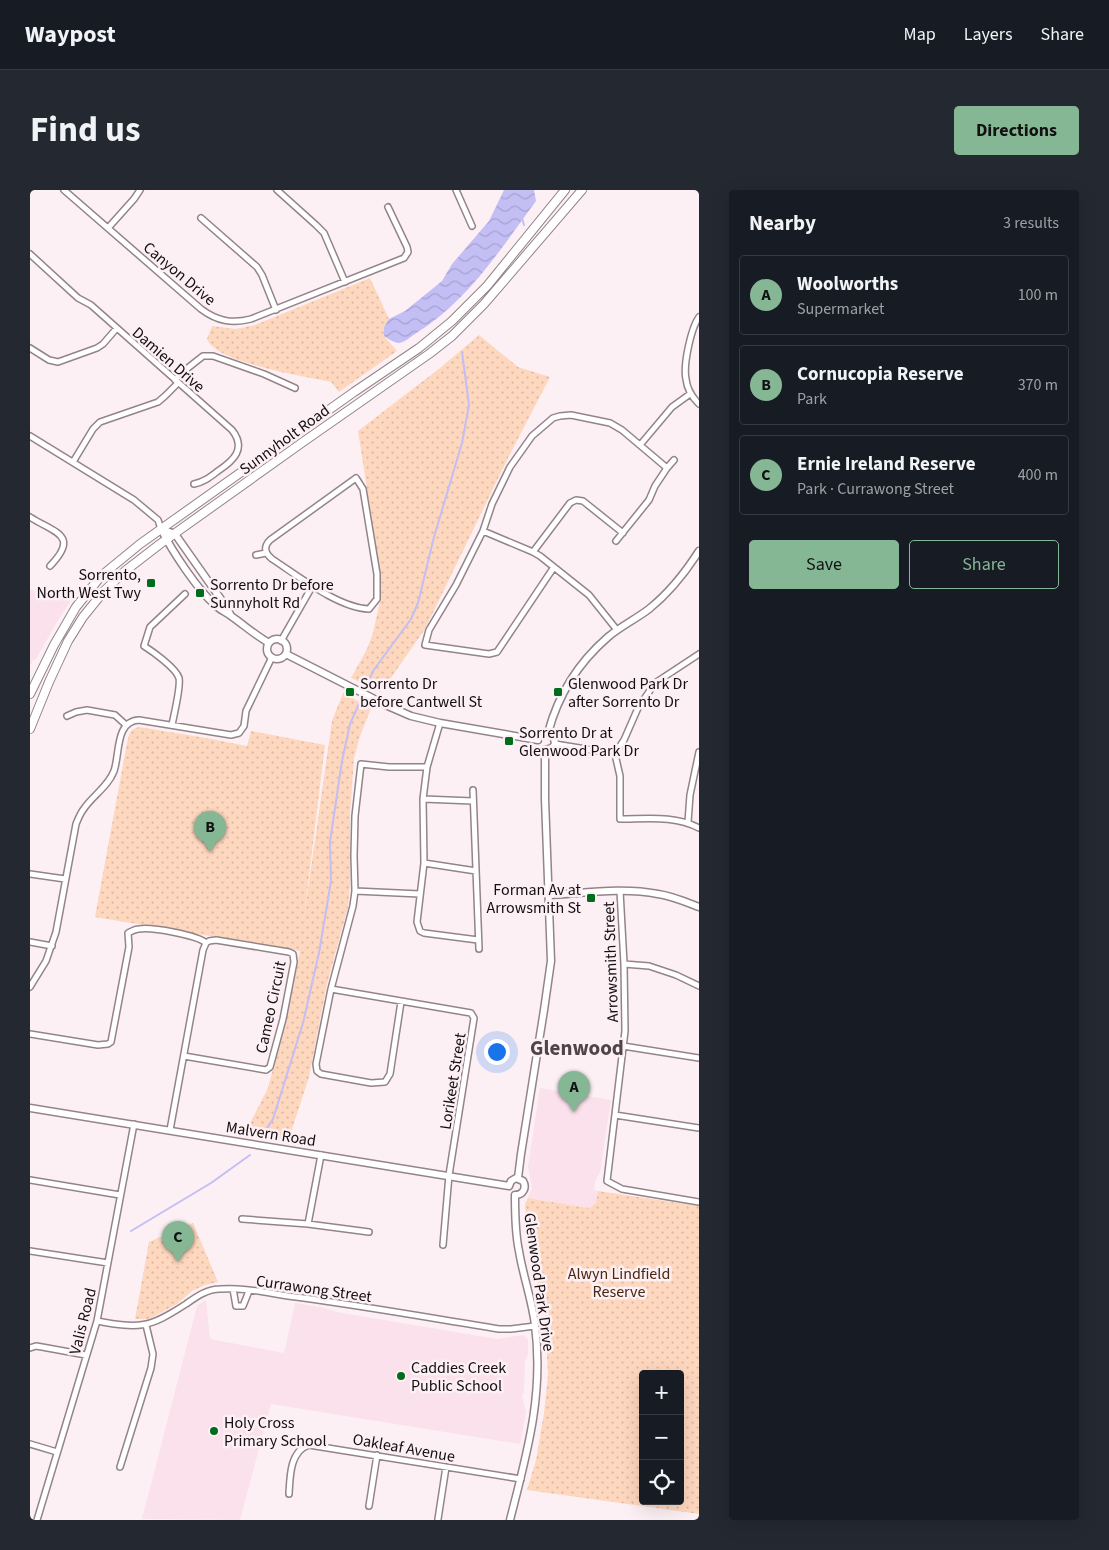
<!DOCTYPE html>
<meta charset="utf-8">
<style>
body{margin:0;font-family:"Source Sans 3",sans-serif;background:#242831;color:#f1f3f6}
.controls{position:absolute;right:15px;bottom:15px;display:grid;overflow:hidden;border-radius:5px;box-shadow:0 5px 20px #0002}
.controls button{width:45px;height:45px;display:grid;place-items:center;padding:0;border:0;border-bottom:1px solid #363941;background:#171b24;color:#f1f3f6;font:25px sans-serif}
.you{position:absolute;left:466px;top:861px;width:18px;height:18px;margin:-12px;border:4px solid #fff;border-radius:50%;background:#1a73e8;box-shadow:0 0 0 8px #1a73e833}
.badge{display:grid;place-items:center;width:32px;height:32px;border-radius:50%;background:#85b794;color:#111;font-size:16px;font-weight:700}
.pin{position:absolute;translate:-50% -41px;filter:drop-shadow(0 1px 2px #0008)}
.pin::after{content:'';position:absolute;top:26px;width:18px;height:15px;background:inherit;clip-path:polygon(0 0,100% 0,50% 100%)}
.list{margin:0;padding:0;list-style:none}
h2{display:flex;justify-content:space-between;align-items:center;height:65px;margin:0;padding:0 20px;font-size:21px}
h2 small{font-size:16px;font-weight:400;color:#9ea1a6}
.list li{display:grid;grid-template-columns:32px 1fr auto;gap:15px;align-items:center;box-sizing:border-box;height:80px;margin:0 10px 10px;padding:0 10px;border:1px solid #363941;border-radius:5px}
.list b{display:block;font-size:19px;white-space:nowrap}
.list p{margin:0;font-size:16px;white-space:nowrap;color:#9ea1a6}
.list em{font-size:16px;font-style:normal;color:#9ea1a6}
.actions{display:flex;gap:10px;padding:15px 20px}
.actions a{flex:1;padding:11px 0;border:1px solid #85b794;border-radius:5px;text-align:center;font-size:18px;color:#85b794}
.actions .main{background:#85b794;color:#111}
.icon{flex:none;width:28px;height:28px;fill:none;stroke:currentColor;stroke-width:2;stroke-linecap:round;stroke-linejoin:round}
.map{position:relative;flex:none;width:669px;height:1330px;overflow:hidden;border-radius:5px}
header{display:flex;align-items:center;gap:30px;box-sizing:border-box;height:70px;padding:0 25px;background:#171b24;border-bottom:1px solid #363941}
header strong{font-size:24px}
nav{display:flex;gap:28px;margin-inline-start:auto;font-size:18px}
.intro{display:flex;align-items:center;justify-content:space-between;box-sizing:border-box;height:120px;padding:0 30px}
h1{margin:0;font-size:35px}
.button{padding:12px 22px;border-radius:5px;background:#85b794;color:#111;font-size:18px;font-weight:700}
main{display:flex;gap:30px;padding:0 30px}
aside{flex:1;background:#171b24;border-radius:5px;box-shadow:0 5px 20px #0002}
.map>svg:first-child{display:block}
</style>
<header>
<strong>Waypost</strong>
<nav><a>Map</a><a>Layers</a><a>Share</a></nav>
</header>
<div class="intro"><h1>Find us</h1><a class="button">Directions</a></div>
<main>
<div class="map">
<svg width="669" height="1330" viewBox="0 0 669 1330">
<defs>
<pattern id="park-dots" width="8" height="8" patternUnits="userSpaceOnUse" patternTransform="scale(1.25)"><rect width="8" height="8" fill="#fed7bf"/><path d="M2 2h.1M6 6h.1" fill="none" stroke="#d9b7a3" stroke-width="1.8" stroke-linecap="round"/></pattern>
<pattern id="water-waves" width="16" height="10" patternUnits="userSpaceOnUse" patternTransform="scale(1.25)"><rect width="16" height="10" fill="#c3bef4"/><path d="M0 5q4-4 8 0t8 0" fill="none" stroke="#a7a2d0"/></pattern>
</defs>
<rect width="100%" height="100%" fill="#fdf0f5"/>
<path fill="#fae1eb" d="M0 400 39 407 41 410 27 432 6 469 3 470 0 476Z
M510 898 581 910 570 982 565 992 564 1000 568 1001 566 1013 559 1018 498 1008 502 998 498 977Z
M176 1110 180 1149 254 1163 265 1113 290 1117 307 1122 467 1149 493 1145 498 1149V1165L495 1170 494 1202 492 1206 496 1222 490 1254 241 1214 210 1330 112 1329 167 1116Z"/>
<path fill="url(#park-dots)" fill-rule="evenodd" d="M340 88 359 129 354 137V146L367 161 309 202 301 192C276 187 186 173 177 149L182 136 206 139 225 135Z
M449 145 488 177 520 187 478 268 395 439 351 502 321 488 337 459 343 443 351 407 350 383 328 241 410 178Z
M313 503 341 518 330 546 324 568 320 623V696L318 717 297 794 279 887 262 939 254 950 215 943 238 898 259 817 270 761 65 727 97 553C99 544 100 539 109 537L176 548 217 556 221 541 295 555 274 727 302 531Z
M568 1001 669 1016V1324L497 1300 506 1270 514 1223 518 1185 515 1122 497 1053 495 1014 498 1008 559 1018 566 1013ZM613 1184H650V1311H613Z
M163 1033 188 1092 175 1095 162 1101 147 1114 119 1129H105L119 1052Z"/>
<path fill="url(#water-waves)" d="M474 0H504L506 11C470 60 438 111 385 144 380 147 374 153 368 153 363 152 358 149 354 146V137L359 129 375 121 412 91 422 74 459 31Z"/>
<g fill="none" stroke-linecap="round" stroke-linejoin="round">
<path stroke="#c3bef4" stroke-width="2" d="M492 28 494 35
M337 495 343 481 381 429 388 413 404 347 432 253 439 215 432 162
M233 944 243 929 273 833 289 763 301 691 300 652 312 571 320 534 329 514
M101 1041 181 993 220 965"/>
<g stroke="#93848a" stroke-width="8">
<path id="minor" d="M34 0 171 119C187 131 202 134 221 129L374 68 378 62 377 57 358 17
M247 0 286 35 294 43 315 92
M426 0 442 36
M171 28 227 77 232 85 246 120
M78 38 104 9 110 0
M0 64 48 108 61 115 202 240C217 259 203 271 188 281 180 287 174 292 164 294
M669 127C661 138 653 175 656 189 657 199 662 207 669 214
M0 158 19 170 28 172 67 158 73 154 86 139
M145 190 154 181 173 166H183L234 184 265 198
M0 246 104 310 128 330 131 339
M610 255 642 217 660 204
M43 272 63 239 70 232 128 212 135 206 148 193
M326 288 333 299 347 384V409L339 419C308 418 267 385 242 369 235 363 233 357 240 350Z
M0 327C25 343 50 345 20 376
M453 341 503 362 510 366 559 405 587 440
M586 351 619 310 625 296 637 278
M503 362 540 313 546 310 553 311 593 343
M226 365 236 363
M524 377 467 462 459 464 395 455 399 440 426 395 453 341 462 314 480 277 502 246 523 228 530 226 541 225 580 233 592 240 637 278 644 270
M251 451 283 395
M37 526 46 522 57 520 85 525 96 535
M410 533 397 577 393 609 394 673 387 732 390 741 394 743 448 750
M142 535C144 524 151 497 149 488 146 478 122 461 114 456L120 437 155 404
M525 554 574 562 584 560 590 556 594 550 608 518 625 493 669 464
M584 560 590 586V629C616 629 645 625 669 638
M443 600 449 759
M393 609 443 611
M658 632 660 605 669 562
M394 673 446 681
M0 684 35 689
M325 701 390 704
M590 701 594 774 595 841 577 991 592 999 669 1012
M0 752 22 756
M594 774 619 776 646 785 669 796
M0 797 16 771 26 742 46 634C48 629 50 624 53 620 62 606 78 597 84 581 90 564 85 531 109 530L201 545 209 543 214 536 216 521 242 467
M301 799 441 823 444 828 419 985 413 1055
M371 812 360 884 355 892 341 893 291 884 287 881 286 874 301 799 323 716 325 701 324 666 325 626 331 574 359 577H397
M0 844 68 855 78 854 81 852 99 757 98 743C102 741 105 739 109 739 122 737 167 745 176 753
M593 856 669 868
M154 866 236 880 240 877 253 829 264 772 263 764 259 762 186 750 179 751 176 753
M585 925 669 938
M140 940 173 760 176 753
M0 990 90 1005
M212 1029 278 1034 339 1042
M278 1034 291 965
M0 1061 78 1073
M203 1099 206 1116H213L219 1101
M67 1131C110 1139 119 1138 156 1114 166 1107 177 1099 190 1099 215 1097 241 1104 266 1107 334 1116 401 1128 469 1139H481L505 1136
M0 1158 6 1156 12 1157 56 1165
M0 1254 27 1262
M90 1277 121 1178 123 1164 116 1135
M259 1304C260 1286 260 1261 279 1255L491 1289
M339 1316 347 1265
M408 1329 416 1277
M7 1330 67 1131 104 934"/>
</g>
<g stroke="#93848a" stroke-width="9">
<path id="tertiary" d="M131 339C142 361 167 399 185 415 190 420 196 422 201 426 214 435 225 445 239 453
M131 339 145 344 195 415 200 424
M237 459a10 10 0 1 1 20 0a10 10 0 1 1-20 0Z
M256 464 358 516 381 526 410 533 508 550
M518 543C528 505 548 473 578 447 591 436 606 429 619 419 639 403 655 383 669 361
M515 560 522 558 525 554 524 548 518 543
M519 705C555 703 593 697 628 704 642 706 656 712 669 717
M0 918 479 996
M488 988 491 964 514 820 521 771 515 609V560
M479 996 481 991 486 988 493 991C497 998 493 1005 485 1005
M480 1330C497 1263 514 1205 505 1135 502 1110 493 1086 489 1061 485 1043 485 1024 485 1005"/>
</g>
<g stroke="#93848a" stroke-width="10">
<path id="primary" d="M0 504 24 455 46 417 71 386 110 354 324 202 389 158 422 131 457 96 535 0
M0 539 19 492 38 451 53 427 74 401 95 381 130 354 273 252 399 164 422 146 454 114 552 0"/>
</g>
<use href="#minor" stroke="#fff" stroke-width="5"/>
<use href="#tertiary" stroke="#fff" stroke-width="6"/>
<use href="#primary" stroke="#fff" stroke-width="8"/>
</g>
<g fill="#006d1d" stroke="#fdf0f5" stroke-width="2">
<rect x="116" y="388" width="10" height="10" rx="2.5"/>
<rect x="165" y="398" width="10" height="10" rx="2.5"/>
<rect x="315" y="497" width="10" height="10" rx="2.5"/>
<rect x="523" y="497" width="10" height="10" rx="2.5"/>
<rect x="474" y="546" width="10" height="10" rx="2.5"/>
<rect x="556" y="703" width="10" height="10" rx="2.5"/>
<circle cx="371" cy="1186" r="5"/>
<circle cx="184" cy="1241" r="5"/>
</g>
<g text-anchor="middle" stroke-width="5" stroke-linejoin="round" paint-order="stroke">
<g font-size="16" fill="#130e10" stroke="#fdf0f5">
<text transform="translate(150 83) rotate(40)" y="6">Canyon Drive</text>
<text transform="translate(139 169) rotate(41)" y="6">Damien Drive</text>
<text transform="translate(254 249) rotate(-36)" y="6">Sunnyholt Road</text>
<text transform="translate(580 772) rotate(-92)" y="6">Arrowsmith Street</text>
<text transform="translate(240 817) rotate(-78)" y="6">Cameo Circuit</text>
<text transform="translate(422 891) rotate(-81)" y="6">Lorikeet Street</text>
<text transform="translate(241 943) rotate(9)" y="6">Malvern Road</text>
<text transform="translate(510 1092) rotate(82)" y="6">Glenwood Park Drive</text>
<text transform="translate(284 1098) rotate(8)" y="6">Currawong Street</text>
<text transform="translate(52 1131) rotate(-76)" y="6">Valis Road</text>
<text transform="translate(374 1257) rotate(10)" y="6">Oakleaf Avenue</text>
</g>
<g font-size="16" fill="#130e10" stroke="#fdf0f5" text-anchor="start">
<text x="111" y="390" text-anchor="end">Sorrento,<tspan x="111" dy="18">North West Twy</tspan></text>
<text x="180" y="400">Sorrento Dr before<tspan x="180" dy="18">Sunnyholt Rd</tspan></text>
<text x="330" y="499">Sorrento Dr<tspan x="330" dy="18">before Cantwell St</tspan></text>
<text x="538" y="499">Glenwood Park Dr<tspan x="538" dy="18">after Sorrento Dr</tspan></text>
<text x="489" y="548">Sorrento Dr at<tspan x="489" dy="18">Glenwood Park Dr</tspan></text>
<text x="551" y="705" text-anchor="end">Forman Av at<tspan x="551" dy="18">Arrowsmith St</tspan></text>
<text x="381" y="1183">Caddies Creek<tspan x="381" dy="18">Public School</tspan></text>
<text x="194" y="1238">Holy Cross<tspan x="194" dy="18">Primary School</tspan></text>
</g>
<g font-size="16" fill="#49260e" stroke="#fdf0f5">
<text x="589" y="1089">Alwyn Lindfield<tspan x="589" dy="18">Reserve</tspan></text>
</g>
<g font-size="21" font-weight="bold" fill="#514449" stroke="#fdf0f5">
<text x="547" y="865">Glenwood</text>
</g>
</g>
</svg>
<div class="controls">
<button>+</button>
<button>−</button>
<button><svg class="icon" aria-label="locate" viewBox="0 0 24 24"><circle cx="12" cy="12" r="6"/><path d="M12 2v4M12 18v4M2 12h4M18 12h4"/></svg></button>
</div>
<div class="you"></div>
<div class="pin badge" style="left:544px;top:922px">A</div>
<div class="pin badge" style="left:180px;top:662px">B</div>
<div class="pin badge" style="left:148px;top:1072px">C</div>
</div>
<aside>
<h2>Nearby<small>3 results</small></h2>
<ul class="list">
<li><span class="badge">A</span><div><b>Woolworths</b><p>Supermarket</p></div><em>100 m</em></li>
<li><span class="badge">B</span><div><b>Cornucopia Reserve</b><p>Park</p></div><em>370 m</em></li>
<li><span class="badge">C</span><div><b>Ernie Ireland Reserve</b><p>Park · Currawong Street</p></div><em>400 m</em></li>
</ul>
<div class="actions"><a class="main">Save</a><a>Share</a></div>
</aside>
</main>
